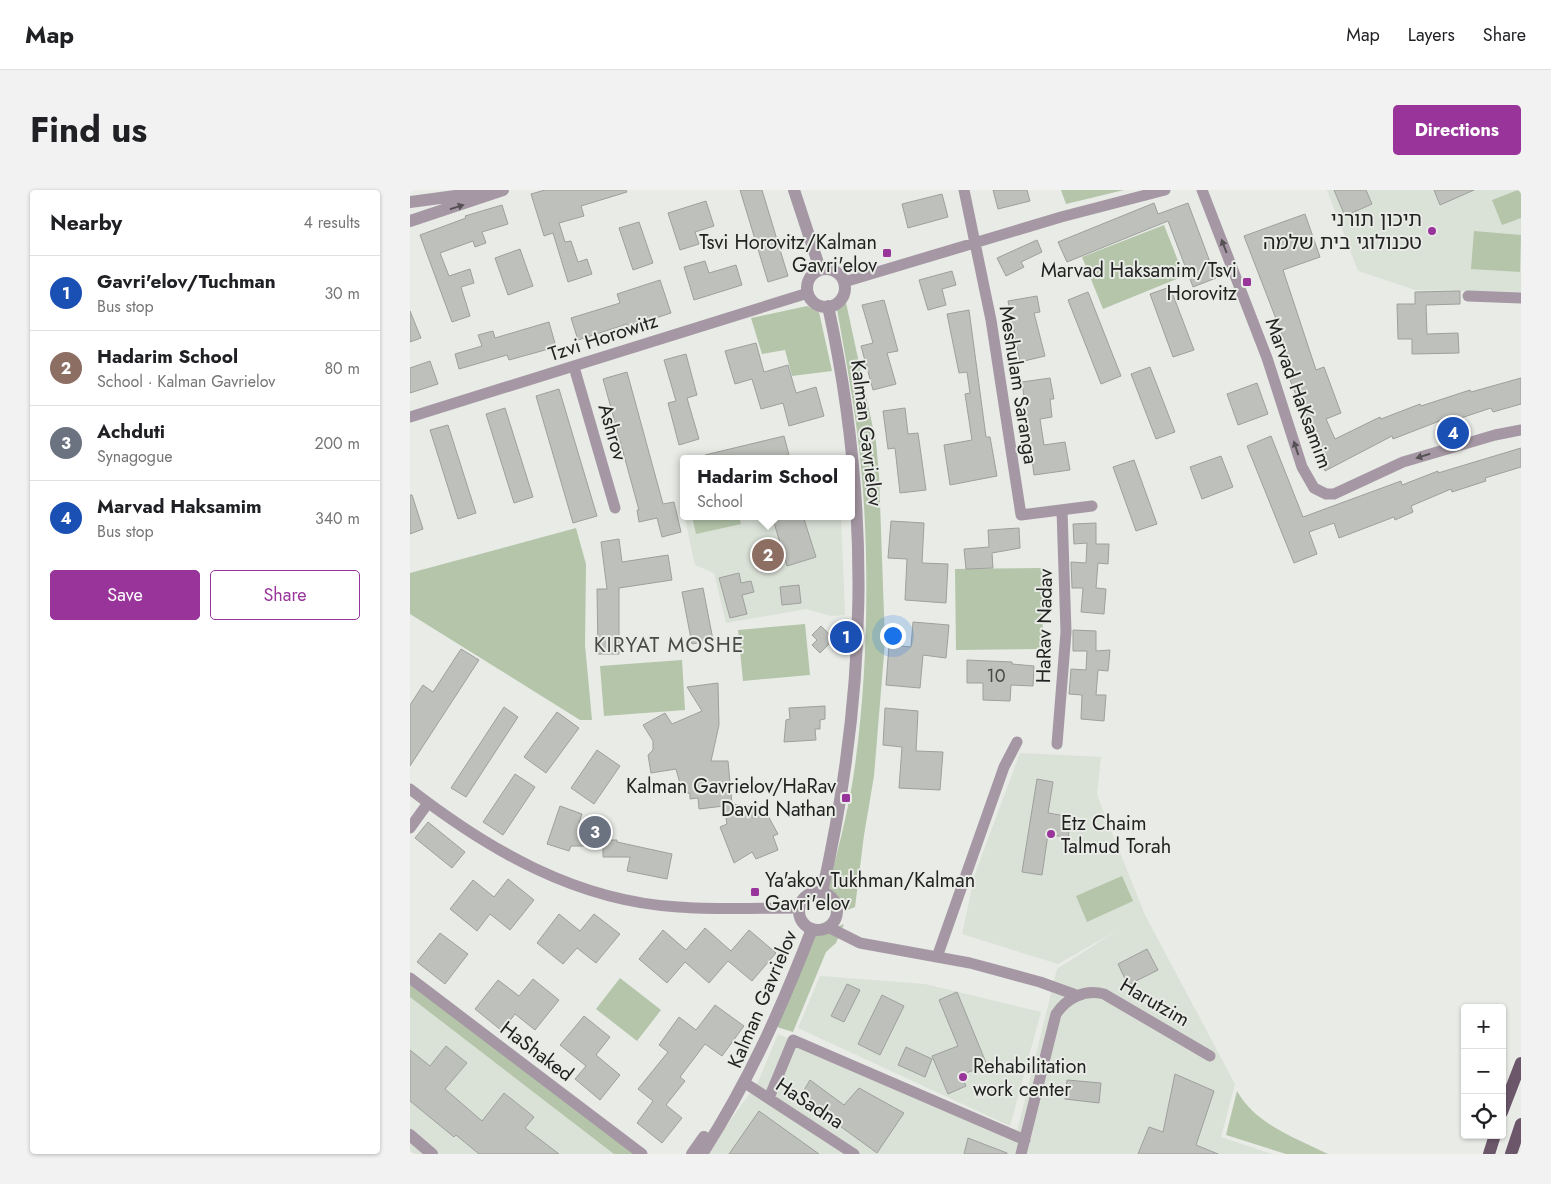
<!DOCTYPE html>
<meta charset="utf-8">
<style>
body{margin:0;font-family:Jost,"Noto Sans Hebrew",sans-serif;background:#f2f2f2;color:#202124}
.controls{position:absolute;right:15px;bottom:15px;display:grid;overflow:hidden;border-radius:5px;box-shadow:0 1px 4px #0004}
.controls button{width:45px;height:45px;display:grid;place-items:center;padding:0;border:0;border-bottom:1px solid #e0e0e0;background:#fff;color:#202124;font:25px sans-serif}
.you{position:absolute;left:482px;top:445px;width:18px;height:18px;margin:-12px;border:4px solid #fff;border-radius:50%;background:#1a73e8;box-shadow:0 0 0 8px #1a73e833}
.badge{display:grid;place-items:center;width:32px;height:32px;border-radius:50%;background:#99359a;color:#fff;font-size:16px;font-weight:700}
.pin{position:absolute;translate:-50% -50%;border:2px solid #fff;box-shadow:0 1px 5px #0006}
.popup{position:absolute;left:270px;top:265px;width:175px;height:65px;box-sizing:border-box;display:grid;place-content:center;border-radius:5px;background:#fff;filter:drop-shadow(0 1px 4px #0005);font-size:16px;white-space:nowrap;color:#757577}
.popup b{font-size:19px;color:#202124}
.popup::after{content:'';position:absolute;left:50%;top:100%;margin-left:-10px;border:10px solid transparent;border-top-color:#fff}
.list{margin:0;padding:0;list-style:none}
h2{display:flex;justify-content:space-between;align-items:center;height:65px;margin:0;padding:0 20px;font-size:21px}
h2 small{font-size:16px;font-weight:400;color:#757577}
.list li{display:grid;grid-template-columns:32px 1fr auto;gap:15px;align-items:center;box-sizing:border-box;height:75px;padding:0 20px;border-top:1px solid #e0e0e0}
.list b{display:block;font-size:19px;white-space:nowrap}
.list p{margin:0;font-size:16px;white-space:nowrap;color:#757577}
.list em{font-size:16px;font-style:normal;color:#757577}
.actions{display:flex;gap:10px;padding:15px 20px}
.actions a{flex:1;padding:11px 0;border:1px solid #99359a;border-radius:5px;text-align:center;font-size:18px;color:#99359a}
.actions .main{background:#99359a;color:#fff}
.icon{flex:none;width:28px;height:28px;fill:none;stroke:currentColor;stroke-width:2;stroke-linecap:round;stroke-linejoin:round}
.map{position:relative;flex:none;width:1111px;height:964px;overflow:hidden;border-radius:5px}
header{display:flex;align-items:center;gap:30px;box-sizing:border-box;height:70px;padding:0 25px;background:#fff;border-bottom:1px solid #e0e0e0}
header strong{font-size:24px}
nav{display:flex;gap:28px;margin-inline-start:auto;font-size:18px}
.intro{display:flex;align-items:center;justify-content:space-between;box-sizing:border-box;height:120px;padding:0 30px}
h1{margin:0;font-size:35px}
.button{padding:12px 22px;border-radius:5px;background:#99359a;color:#fff;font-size:18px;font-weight:700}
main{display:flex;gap:30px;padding:0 30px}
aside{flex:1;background:#fff;border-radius:5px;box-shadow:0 1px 4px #0004}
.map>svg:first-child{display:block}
</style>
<header>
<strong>Map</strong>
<nav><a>Map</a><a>Layers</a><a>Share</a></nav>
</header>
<div class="intro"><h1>Find us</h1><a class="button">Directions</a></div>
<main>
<aside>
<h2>Nearby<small>4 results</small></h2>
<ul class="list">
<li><span class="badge" style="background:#1a4fb4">1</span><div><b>Gavri'elov/Tuchman</b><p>Bus stop</p></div><em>30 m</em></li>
<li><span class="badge" style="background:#8d6e63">2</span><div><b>Hadarim School</b><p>School · Kalman Gavrielov</p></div><em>80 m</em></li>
<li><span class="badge" style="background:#6b7280">3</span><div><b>Achduti</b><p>Synagogue</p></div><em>200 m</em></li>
<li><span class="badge" style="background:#1a4fb4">4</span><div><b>Marvad Haksamim</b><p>Bus stop</p></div><em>340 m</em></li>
</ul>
<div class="actions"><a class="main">Save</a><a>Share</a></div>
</aside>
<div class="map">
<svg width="1111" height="964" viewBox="0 0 1111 964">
<rect width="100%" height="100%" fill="#e8ebe6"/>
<path fill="#dae1d6" d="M917 0H1111V102L1005 100 948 81Z
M274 310V326H431L435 425 421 426 396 419 316 433 304 383 285 375 271 311Z
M610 563 691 567 687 605 735 725 825 894 811 947 862 964H296L348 892 368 844 605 950 647 779 708 740 648 774 552 744 565 684Z
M410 786 515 794 631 822 600 936 388 838Z
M0 801 208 964H0Z"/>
<path fill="#b4c5aa" d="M651 0H714L656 14Z
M1108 0H1111V28L1092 35 1082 10Z
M754 35 774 86 693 119 672 67Z
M1064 41 1111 45 1110 82 1061 79Z
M435 108 466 252 469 285 475 452 464 586 454 645 445 717 435 721 428 706 418 699C427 663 437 626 443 589 458 492 460 373 451 276 446 223 436 171 427 119Z
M397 116 409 122 422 181 382 186 375 160 352 164 341 128Z
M282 326H329L331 334 286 344Z
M166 338 176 374 175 455 182 530H170L0 424V383Z
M632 378 633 459 546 460 545 379Z
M395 434 400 485 333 491 328 440Z
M272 470 275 520 194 526 190 476Z
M712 686 723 711 677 732 666 706Z
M434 734 426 753 416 762 383 842 367 837 405 746Z
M210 788 251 820 227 851 186 819Z
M0 790 230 964H204L0 807Z
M827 901C845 934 886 948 918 964H876L816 945Z"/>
<path fill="#bec0bc" stroke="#9da09c" d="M135 0H216L217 2 171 16 174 26 149 33 155 52 161 51 168 72 177 69 182 84 158 92 143 43 134 46 121 4Z
M330 0H352L378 86 358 92Z
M583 0H617L620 11 588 19Z
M924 0H956L962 14 935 26Z
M1024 0H1064L1030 15Z
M532 4 538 27 498 38 492 14Z
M296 11 304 36 285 42 289 54 270 60 258 23Z
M744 13 748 24 778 13 806 88 783 97 758 31 657 72 648 52Z
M92 15 98 34 72 42 76 53 65 57 63 51 30 63 39 86 60 79 64 93 51 97 60 126 42 132 10 45 56 28 55 26Z
M895 24 910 67 873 80 906 180 914 177 931 223 916 229 925 249 970 227 971 229 1010 214 1011 216 1060 200 1061 202 1111 188V214L1083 222 1081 218 1033 234 1032 230 983 249 982 246 915 281 901 250 903 248 880 190 885 188 870 148 873 147 834 46Z
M229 32 243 73 223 80 209 38Z
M627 50 632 62 611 72 614 77 596 86 587 68Z
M110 59 123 96 98 105 85 68Z
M295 71 299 83 326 75 332 95 284 110 274 77Z
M542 81 546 95 532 99 536 115 518 120 509 90Z
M250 90 261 123 218 137 217 134 168 150 161 128 210 113 207 104Z
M760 97 784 160 763 167 740 104Z
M1050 101V114L1016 115 1017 144 1048 143 1049 163 1002 164V149H988L987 114H1005V102Z
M678 102 711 186 691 194 658 110Z
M627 106 630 122 624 123 635 166 610 172 598 111Z
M474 110 488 161 477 163 486 194 463 200 451 156 463 153 452 115Z
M559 120 576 247H580L587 286 540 295 534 255 562 250 555 204 560 203 557 182 549 183 537 124Z
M0 121 11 148 0 152Z
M139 132 146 157 99 170 97 165 49 179 45 164 72 156 68 145 83 141 85 148Z
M346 153 354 182 378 175 386 203 406 197 414 226 379 236 373 213 351 219 342 189 325 194 315 161Z
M276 164 287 205 277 208 289 249 269 255 258 213 266 211 254 170Z
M20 171 28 194 0 203V178Z
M740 177 765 242 746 249 721 184Z
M217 182 253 314 264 312 271 342 252 347 247 328 229 332 227 320H229L193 189Z
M640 188 644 209H640L642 227 630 229 634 255 655 252 660 280 624 285 612 192Z
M847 193 858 224 828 235 817 204Z
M149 199 187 326 163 333 126 206Z
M95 218 123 307 104 313 76 224Z
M495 218 498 244 508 243 516 300 490 303 485 258 478 259 473 221Z
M38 235 66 323 48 329 20 240Z
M374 246 380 269H295V265Z
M861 246 893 327 991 291 992 295 1028 281V283L1111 258V277L1075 288 1076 291 1042 302 1041 299 1001 316 1003 322 985 330 984 327 929 348 924 333 899 342 907 364 884 373 837 256Z
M811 266 823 297 792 309 780 277Z
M724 270 747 334 726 341 703 277Z
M0 305H2L13 339 0 344Z
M362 326H393L406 367 377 376Z
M481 331 514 333 512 373 538 374 536 413 495 410 497 369 478 368Z
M686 333V354H699L698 374 688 373 686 398 696 399 694 424 671 422 673 398H662L661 372 676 373 677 353 664 354 663 334Z
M609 338 610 358 582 363 583 378 556 379 554 359 579 357 578 340Z
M209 349 212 372 258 365 262 390 209 398V464H188L187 399H197L191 352Z
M329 383 331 393 341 391 344 402 332 405 337 424 320 428 309 388Z
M389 395 391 413 372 415 370 397Z
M293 398 303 450 282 454 272 402Z
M503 432 539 435 536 468 513 465 510 498 476 495 479 455 501 457Z
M411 436 424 449 410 463 402 455 407 450 402 445Z
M663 440 686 441V461L700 460 698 481 688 480 686 505H696L694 531 671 529 672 505 659 504 661 479 676 480 677 461H663Z
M51 459 69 470 0 576V515L13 495 23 502Z
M557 470 602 472V474L624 476 623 496 601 495 600 511 573 510V493H557Z
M308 493 309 535 301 571H318L322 614 343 617V628L357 624 368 644 363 646 368 660 346 669 342 662 324 673 310 637 317 634 314 616 289 619 288 608 280 609V603L273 604 266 579 241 583 238 565 243 560V551L233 535 255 523 262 534 292 521 277 497Z
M415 516V529L410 530V539H405L406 550 374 552 376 530 380 529 379 518Z
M94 517 108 527 56 607 41 598Z
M475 518 508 521 506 561 533 562 530 600 489 598 492 557 473 555Z
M147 522 169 538 136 583 114 567Z
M187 560 210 576 184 614 161 598Z
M105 584 125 597 93 645 73 632Z
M627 589 643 592 638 623 661 627 658 648 638 644 632 685 612 682Z
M150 616 172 624 169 633 197 634V650H207V652L262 664 257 689 217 681 220 667H193V656H161L159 661 137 654Z
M18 632 55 662 42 678 5 648Z
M98 689 124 710 100 740 80 724 67 741 40 719 63 690 84 707Z
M149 724 170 741 184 724 210 744 186 773 167 758 153 774 127 753Z
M295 738 321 761 339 740 366 763 342 791 318 771 299 793 275 772 257 793 229 769 253 740 276 760Z
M30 743 58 764 35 794 7 772Z
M737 759 748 780 718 795 708 774Z
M123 789 149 810 125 840 105 824 92 841 65 819 88 790 109 806Z
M437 794 450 800 434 832 421 826Z
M547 802 577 875 551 885 556 896 538 904 522 866 548 856 529 810Z
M472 805 494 816 470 865 448 854Z
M305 815 334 836 312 866 295 854 270 887 275 891 256 915 272 928 252 953 227 933 243 911 228 899 258 862 249 855 269 827 286 840Z
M174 826 200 847 186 865 210 885 190 910 165 889 176 876 150 855Z
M36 856 57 873 35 899 72 931 94 903 124 927 115 938 149 964H69L46 945 44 947 0 911V860L20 876Z
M496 857 522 869 515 887 488 875Z
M765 884 804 901 786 955 808 964H728L739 937 753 942Z
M400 890 434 915 449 898 494 923 467 963 390 907Z
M657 890 691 893 689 913 655 909Z
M349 921 409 964H319Z
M558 948 597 963V964H554Z"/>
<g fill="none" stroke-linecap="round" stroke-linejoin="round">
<path stroke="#a598a4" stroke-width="11" d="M554 0 581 130 611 325 682 316
M792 0 857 168 892 277 904 298 916 304H924L993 272 1085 245 1111 240
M434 92 651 27 755 0
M1058 106 1111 108
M164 177 205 318
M0 227 398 103
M647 554 656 442 652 320
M0 599C79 660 166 711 268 717 308 720 349 718 390 718
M0 638 18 613
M418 737 450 753 560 773 630 792 666 805
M527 767 594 577 607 552
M0 788 232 964
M335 893 444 964
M359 908 383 850 615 950
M611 964 646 824C657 808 674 799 694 804L800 866"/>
<path stroke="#a598a4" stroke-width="12" d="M384 0 410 79
M0 12 75 2
M0 31 93 0
M397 98a19 19 0 1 1 38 0a19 19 0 1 1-38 0Z
M389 721a19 19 0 1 1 38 0a19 19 0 1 1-38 0Z
M412 703C457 503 462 317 418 116
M0 945 22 964
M282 964 294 947
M292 964C339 891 371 819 402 739"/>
<path stroke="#6b566a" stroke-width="12" d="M1092 922 1111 873
M1079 964 1085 945
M1101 964 1111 934"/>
</g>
<defs><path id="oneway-solid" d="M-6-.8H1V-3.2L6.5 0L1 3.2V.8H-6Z" transform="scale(1.25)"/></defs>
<g fill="#565155">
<use href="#oneway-solid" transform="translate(47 17) rotate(-18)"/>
<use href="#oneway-solid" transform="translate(814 56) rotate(-111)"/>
<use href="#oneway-solid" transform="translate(886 258) rotate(-108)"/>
<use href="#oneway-solid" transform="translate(1013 266) rotate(163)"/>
</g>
<g fill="#99359a" stroke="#e8ebe6" stroke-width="2">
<circle cx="1022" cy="41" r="5"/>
<rect x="472" y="58" width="10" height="10" rx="2.5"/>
<rect x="832" y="87" width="10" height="10" rx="2.5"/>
<rect x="431" y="603" width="10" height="10" rx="2.5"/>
<circle cx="641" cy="644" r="5"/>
<rect x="340" y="697" width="10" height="10" rx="2.5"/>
<circle cx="553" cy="887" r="5"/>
</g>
<g text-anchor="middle" stroke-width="4" stroke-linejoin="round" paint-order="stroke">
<g font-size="18" fill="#484a48">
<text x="586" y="492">10</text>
</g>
<g font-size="20" fill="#212221" stroke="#e8ebe6" text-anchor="end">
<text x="1012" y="36">תיכון תורני<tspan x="1012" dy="23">טכנולוגי בית שלמה</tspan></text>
<text x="467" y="59">Tsvi Horovitz/Kalman<tspan x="467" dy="23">Gavri'elov</tspan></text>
<text x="827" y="87">Marvad Haksamim/Tsvi<tspan x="827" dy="23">Horovitz</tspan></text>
<text x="426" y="603">Kalman Gavrielov/HaRav<tspan x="426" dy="23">David Nathan</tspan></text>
<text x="651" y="640" text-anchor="start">Etz Chaim<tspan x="651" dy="23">Talmud Torah</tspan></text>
<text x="355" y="697" text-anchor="start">Ya'akov Tukhman/Kalman<tspan x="355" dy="23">Gavri'elov</tspan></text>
<text x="563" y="883" text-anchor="start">Rehabilitation<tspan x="563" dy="23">work center</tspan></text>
</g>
<g font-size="20" fill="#212221" stroke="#e8ebe6">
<text transform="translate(193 147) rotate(-18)" y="7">Tzvi Horowitz</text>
<text transform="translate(609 195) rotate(81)" y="7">Meshulam Saranga</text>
<text transform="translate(889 203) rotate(70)" y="7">Marvad HaKsamim</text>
<text transform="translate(203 242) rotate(74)" y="7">Ashrov</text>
<text transform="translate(457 243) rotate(83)" y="7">Kalman Gavrielov</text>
<text transform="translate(634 436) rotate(-89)" y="7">HaRav Nadav</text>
<text transform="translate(352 809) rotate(-67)" y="7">Kalman Gavrielov</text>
<text transform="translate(745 812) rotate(30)" y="7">Harutzim</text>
<text transform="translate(127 861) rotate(37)" y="7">HaShaked</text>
<text transform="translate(400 913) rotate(33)" y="7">HaSadna</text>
</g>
<g font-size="21" letter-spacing="1" fill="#494b48" stroke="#e8ebe6">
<text x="259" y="462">KIRYAT MOSHE</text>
</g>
</g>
</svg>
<div class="controls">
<button>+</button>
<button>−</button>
<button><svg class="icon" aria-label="locate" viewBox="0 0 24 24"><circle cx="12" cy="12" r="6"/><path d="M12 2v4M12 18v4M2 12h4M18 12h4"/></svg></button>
</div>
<div class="you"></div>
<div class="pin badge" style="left:436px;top:447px;background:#1a4fb4">1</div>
<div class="pin badge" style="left:358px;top:365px;background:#8d6e63">2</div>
<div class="popup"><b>Hadarim School</b>School</div>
<div class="pin badge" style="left:185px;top:642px;background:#6b7280">3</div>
<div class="pin badge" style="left:1043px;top:243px;background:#1a4fb4">4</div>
</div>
</main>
